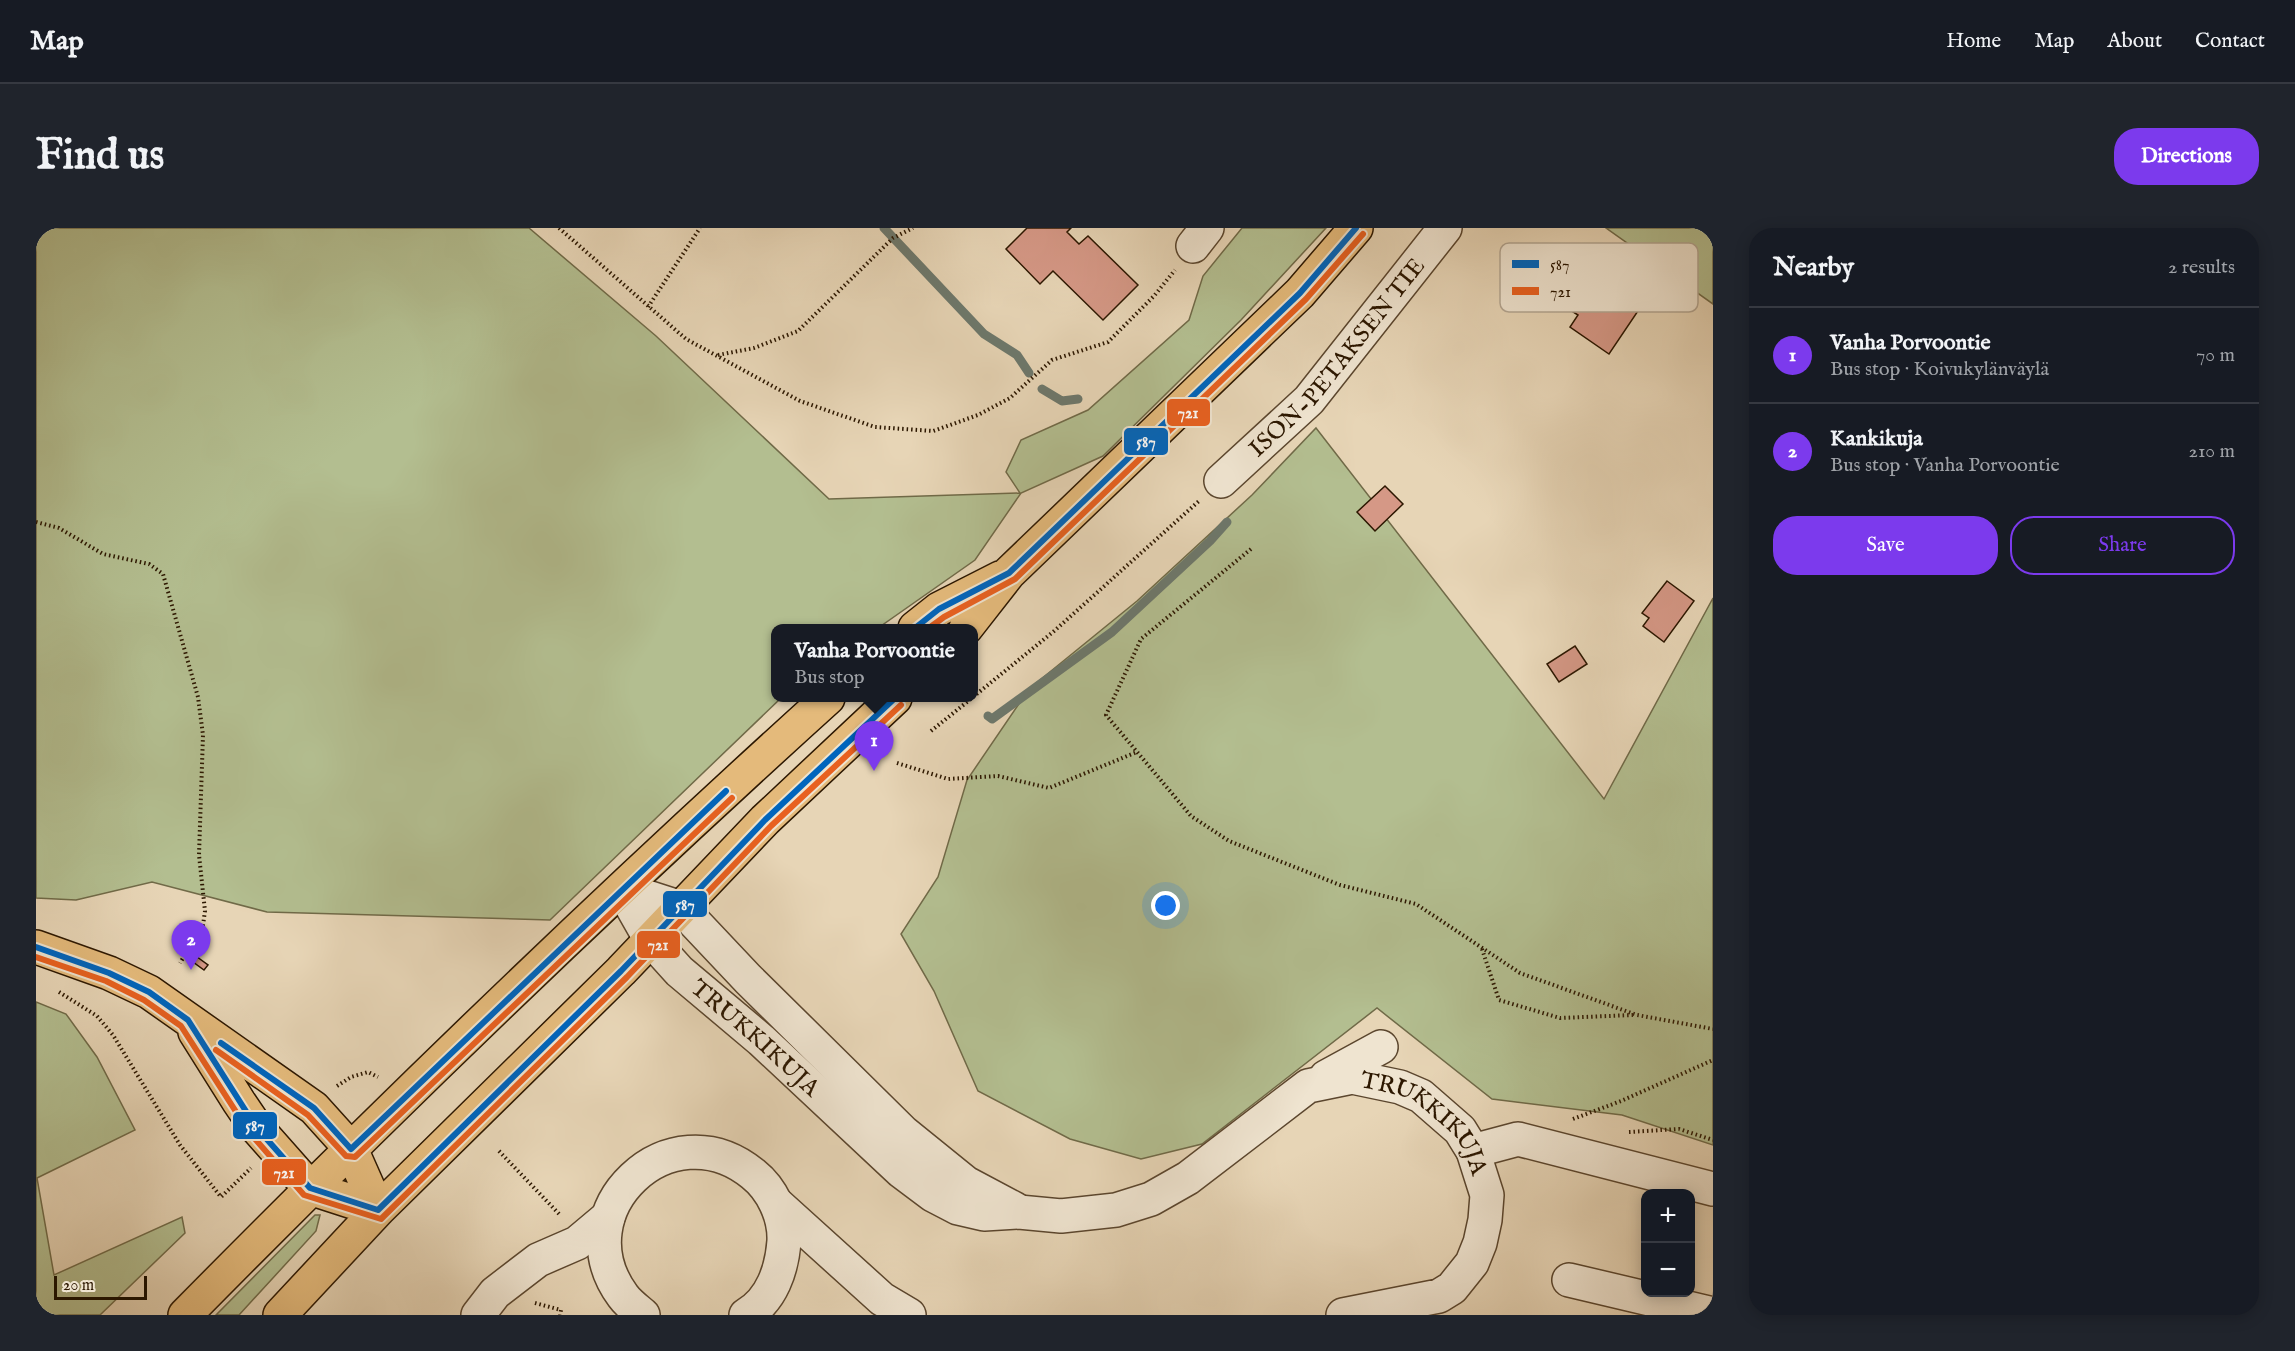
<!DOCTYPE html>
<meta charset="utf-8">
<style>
body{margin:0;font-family:"IM FELL English",serif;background:#20242c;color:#f1f3f6}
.controls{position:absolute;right:18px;bottom:18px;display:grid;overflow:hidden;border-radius:12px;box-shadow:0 3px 15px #0003}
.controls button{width:54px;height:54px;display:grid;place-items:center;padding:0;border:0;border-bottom:2px solid #363941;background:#171b24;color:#f1f3f6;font:30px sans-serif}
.scale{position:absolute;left:18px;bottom:15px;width:93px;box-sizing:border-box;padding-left:6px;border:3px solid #2c1700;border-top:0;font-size:16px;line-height:21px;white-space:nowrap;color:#2c1700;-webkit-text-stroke:4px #efe4d0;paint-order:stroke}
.you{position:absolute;left:1130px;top:678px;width:21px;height:21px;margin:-15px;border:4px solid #fff;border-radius:50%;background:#1a73e8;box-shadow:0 0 0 9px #1a73e833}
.badge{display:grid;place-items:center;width:39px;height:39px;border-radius:50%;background:#7c3aed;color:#fff;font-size:20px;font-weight:700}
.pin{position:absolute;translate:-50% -50px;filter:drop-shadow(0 2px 3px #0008)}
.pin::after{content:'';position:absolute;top:32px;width:21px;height:18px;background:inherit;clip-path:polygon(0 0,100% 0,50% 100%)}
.popup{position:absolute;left:735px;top:396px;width:207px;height:78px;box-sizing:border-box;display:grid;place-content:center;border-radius:12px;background:#171b24;filter:drop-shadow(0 2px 4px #0005);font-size:20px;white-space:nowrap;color:#9ea1a6}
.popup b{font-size:22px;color:#f1f3f6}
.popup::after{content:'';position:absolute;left:50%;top:100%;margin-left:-12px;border:12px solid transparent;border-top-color:#171b24}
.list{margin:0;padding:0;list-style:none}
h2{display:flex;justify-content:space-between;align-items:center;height:78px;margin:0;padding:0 24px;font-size:26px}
h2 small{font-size:20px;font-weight:400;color:#9ea1a6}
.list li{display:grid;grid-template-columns:39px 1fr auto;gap:18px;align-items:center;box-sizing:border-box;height:96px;padding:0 24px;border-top:2px solid #363941}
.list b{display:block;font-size:22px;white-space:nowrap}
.list p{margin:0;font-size:20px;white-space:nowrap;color:#9ea1a6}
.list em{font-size:20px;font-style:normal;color:#9ea1a6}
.actions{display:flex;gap:12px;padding:18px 24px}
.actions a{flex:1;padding:14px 0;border:2px solid #7c3aed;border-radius:24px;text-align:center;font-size:21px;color:#7c3aed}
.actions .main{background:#7c3aed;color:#fff}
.map{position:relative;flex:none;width:1677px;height:1087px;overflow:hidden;border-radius:24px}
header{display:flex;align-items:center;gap:36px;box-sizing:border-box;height:84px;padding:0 30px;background:#171b24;border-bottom:2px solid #363941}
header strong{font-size:28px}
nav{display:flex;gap:33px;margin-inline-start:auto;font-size:21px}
.intro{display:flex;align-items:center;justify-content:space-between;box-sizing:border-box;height:144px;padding:0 36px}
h1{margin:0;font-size:42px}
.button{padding:15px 27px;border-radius:24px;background:#7c3aed;color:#fff;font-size:21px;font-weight:700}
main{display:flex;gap:36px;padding:0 36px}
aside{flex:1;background:#171b24;border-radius:24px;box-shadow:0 3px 15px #0003}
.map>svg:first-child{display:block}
</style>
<header>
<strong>Map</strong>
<nav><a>Home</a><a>Map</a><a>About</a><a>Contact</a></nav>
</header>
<div class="intro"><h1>Find us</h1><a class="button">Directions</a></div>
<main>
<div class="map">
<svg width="1677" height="1087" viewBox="0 0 1677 1087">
<rect width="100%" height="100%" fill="#e7d5b6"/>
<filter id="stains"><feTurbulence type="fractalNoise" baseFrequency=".00333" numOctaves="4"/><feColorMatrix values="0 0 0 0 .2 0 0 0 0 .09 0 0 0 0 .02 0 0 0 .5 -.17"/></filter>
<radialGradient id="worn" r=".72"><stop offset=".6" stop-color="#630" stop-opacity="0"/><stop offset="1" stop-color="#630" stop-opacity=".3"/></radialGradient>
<path fill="#b3be90" stroke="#706a48" stroke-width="1.5" d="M0 0H493L620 108 793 271 984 265 970 244 985 212 1052 182 1153 92 1167 48 1206 0H1290L1205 92 1067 228 985 265 939 332 842 400H739V470H745L514 692 231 684 116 654 40 672 0 670Z
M1570 0H1677V76Z
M1280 200 1568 571 1677 370V917L1586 887 1456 871 1341 780 1166 916 1105 931 1034 911 942 863 898 763 865 706 902 649 931 552 993 461 1101 373 1216 267Z
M0 774 30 786 61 829 99 902 1 950 18 1047 146 989 149 1005 64 1087H0Z
M279 987H284L280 1003 203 1087H180Z"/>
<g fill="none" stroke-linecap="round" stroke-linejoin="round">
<path stroke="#6d786c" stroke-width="9" d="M848 0 948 106 981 127 993 145
M1006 161 1026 173 1042 171
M952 488 956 491 1076 404 1174 313 1191 294"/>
</g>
<path fill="#d59886" stroke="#2c1700" stroke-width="1.5" d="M991 0H1035L1031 4 1043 16 1052 8 1102 57 1067 92 1017 43 1004 56 970 21Z
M1565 53 1604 80 1573 126 1534 99 1542 87 1531 80 1545 60 1556 67Z
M1349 258 1367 276 1339 303 1321 284Z
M1631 353 1658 373 1628 414 1607 398 1613 390 1606 385Z
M1539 418 1551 436 1523 454 1511 436Z
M157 726 172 737 168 742 153 731Z"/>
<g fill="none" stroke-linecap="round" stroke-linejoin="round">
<g stroke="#5b462e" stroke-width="36">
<g id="minor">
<path d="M1157 18 1171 0"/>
<path id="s1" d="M1185 253 1273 172 1409 0"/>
<path id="s2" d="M586 661 615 712 643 743 725 812 865 943 897 967 922 980 948 986 983 984 1025 988 1080 982 1115 971 1152 950 1272 858 1316 849 1364 859 1385 868 1424 902 1437 923 1451 967 1449 992 1444 1015 1436 1035 1416 1060 1403 1068 1307 1087"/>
<path d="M586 661 645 680 712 751 867 904 930 955 979 981"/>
<path d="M1290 849 1345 819"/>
<path d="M1437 923 1482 911 1677 961"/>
<path d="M741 976 846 1071 873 1087"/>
<path d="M1533 1052 1677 1086"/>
<path d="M442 1087 459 1065 502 1032 541 1015 572 989"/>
<path d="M607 1087C600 1081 592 1075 587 1068 524 983 634 878 717 946 736 961 749 988 748 1013 746 1041 736 1072 710 1087"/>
</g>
</g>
<g stroke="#2c1700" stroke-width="36">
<path id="major" d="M879 400 903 381 964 350
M930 400 973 345 1264 65 1320 0
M0 719 73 745 113 764 278 880 315 921 342 982
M159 804 203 874 220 899 274 960 342 982
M149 1087C358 875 572 669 792 470
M244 1087 342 982 585 743 729 592 859 470"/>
</g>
<path stroke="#2c1700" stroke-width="4" stroke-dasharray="1.5 3" stroke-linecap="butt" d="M523 0 650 111 764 173 839 199 897 203 942 187 974 170 1016 132 1072 114 1118 68 1139 42
M612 79 664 0
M682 127 718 120 762 103 857 10 877 0
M0 294 23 300 67 326 113 336 127 346 162 469 167 507 163 627 169 683 167 697 144 735
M1215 321 1105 411 1070 487 1155 588 1193 613 1304 657 1380 676 1484 745 1601 787 1677 801
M937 469 1017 404 1163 273
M895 503 936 470
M861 535 912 551 962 548 1013 560 1101 524
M1446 721 1463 772 1524 790 1597 787
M23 764 61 788 77 807 144 917 185 969 215 940
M301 858 315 849 332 844 342 849
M1537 891 1585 873 1677 832
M1593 904 1643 901 1677 912
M463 923 524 987
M499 1075 525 1082 524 1087"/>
<use href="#minor" stroke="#efe4d0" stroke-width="33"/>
<use href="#major" stroke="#e4ba7b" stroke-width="33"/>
<g stroke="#efe4d0" stroke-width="10">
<path id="bus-1" d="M879 400 903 381 973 345 1264 65 1320 0
M0 719 73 745 113 764 152 792 220 899 274 960 342 982 585 743 729 592 859 470
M185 815 278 880 315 921 690 563"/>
</g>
<g stroke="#efe4d0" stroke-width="10">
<path id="bus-2" d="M893 400 908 389 979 351 1270 71 1327 6
M0 729 70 753 108 772 145 798 213 904 268 967 345 991 591 749 735 598 865 477
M180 822 272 887 310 928 319 929 696 570"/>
</g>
<use href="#bus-1" stroke="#0065bd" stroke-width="6"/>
<use href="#bus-2" stroke="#e86120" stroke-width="6"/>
</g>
<g text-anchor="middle" stroke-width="6" stroke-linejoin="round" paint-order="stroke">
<g font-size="24" fill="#2c1700" stroke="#efe4d0">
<text dy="8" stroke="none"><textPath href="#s1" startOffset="170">ISON-PETAKSEN TIE</textPath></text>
<text dy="8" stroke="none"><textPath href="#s2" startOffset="202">TRUKKIKUJA</textPath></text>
<text dy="8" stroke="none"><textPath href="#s2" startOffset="993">TRUKKIKUJA</textPath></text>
</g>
</g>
<rect x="1464" y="15" width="198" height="69" rx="9" fill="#efe4d0" stroke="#b4a692" stroke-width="1.5"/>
<rect x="1476" y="32" width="27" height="8" fill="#0065bd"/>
<rect x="1476" y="59" width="27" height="8" fill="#e86120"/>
<g font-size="16" fill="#2c1700">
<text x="1514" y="42">587</text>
<text x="1514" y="69">721</text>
</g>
<g stroke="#efe4d0" stroke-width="2">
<rect x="1130" y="170" width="45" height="29" rx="6" fill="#e86120"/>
<rect x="1087" y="199" width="46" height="29" rx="6" fill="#0065bd"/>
<rect x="626" y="662" width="46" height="28" rx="6" fill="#0065bd"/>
<rect x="600" y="702" width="45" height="29" rx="6" fill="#e86120"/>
<rect x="196" y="883" width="46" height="29" rx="6" fill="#0065bd"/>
<rect x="225" y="930" width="46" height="28" rx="6" fill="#e86120"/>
</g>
<g font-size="16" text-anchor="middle" font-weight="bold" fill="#fff">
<text x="1152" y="190">721</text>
<text x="1110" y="219">587</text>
<text x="649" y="682">587</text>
<text x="622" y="722">721</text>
<text x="219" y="903">587</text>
<text x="248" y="950">721</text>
</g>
<rect width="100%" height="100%" filter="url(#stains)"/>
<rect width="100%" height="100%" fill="url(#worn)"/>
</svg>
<div class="controls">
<button>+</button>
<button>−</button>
</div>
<div class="scale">20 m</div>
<div class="you"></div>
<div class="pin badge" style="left:838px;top:543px">1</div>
<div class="popup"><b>Vanha Porvoontie</b>Bus stop</div>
<div class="pin badge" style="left:155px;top:742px">2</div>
</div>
<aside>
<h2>Nearby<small>2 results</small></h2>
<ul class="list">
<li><span class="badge">1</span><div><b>Vanha Porvoontie</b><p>Bus stop · Koivukylänväylä</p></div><em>70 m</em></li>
<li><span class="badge">2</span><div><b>Kankikuja</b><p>Bus stop · Vanha Porvoontie</p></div><em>210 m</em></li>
</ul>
<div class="actions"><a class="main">Save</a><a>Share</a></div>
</aside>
</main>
